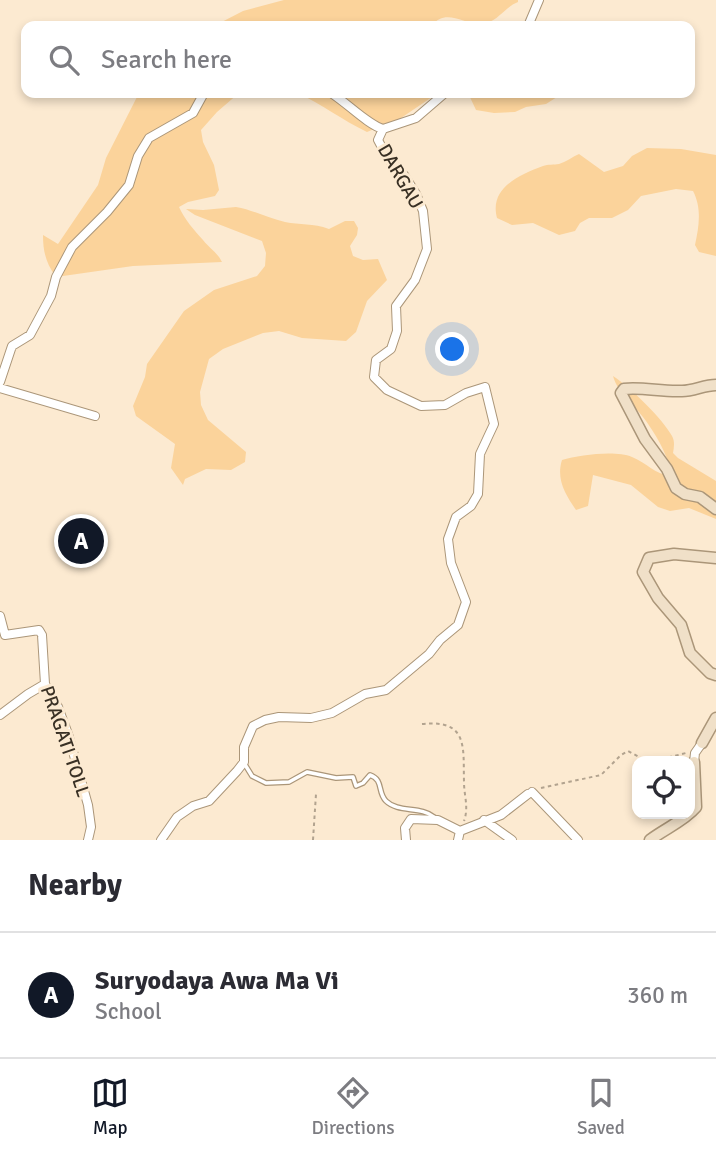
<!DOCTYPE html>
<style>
body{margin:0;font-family:Signika,sans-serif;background:#f7f7f7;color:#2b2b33}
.controls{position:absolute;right:21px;bottom:21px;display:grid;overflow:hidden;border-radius:14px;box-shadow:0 4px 10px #0003}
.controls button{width:63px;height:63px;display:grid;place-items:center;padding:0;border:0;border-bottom:2px solid #e1e1e2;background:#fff;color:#2b2b33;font:35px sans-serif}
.you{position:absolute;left:453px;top:350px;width:24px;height:24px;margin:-18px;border:5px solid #fff;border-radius:50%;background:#1a73e8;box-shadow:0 0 0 10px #1a73e833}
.badge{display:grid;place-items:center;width:46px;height:46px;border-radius:50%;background:#111827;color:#fff;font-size:23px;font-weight:700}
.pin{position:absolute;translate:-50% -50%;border:4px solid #fff;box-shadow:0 2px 7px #0006}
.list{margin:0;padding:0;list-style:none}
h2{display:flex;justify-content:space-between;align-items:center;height:91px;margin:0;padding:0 28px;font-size:30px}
h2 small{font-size:23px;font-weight:400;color:#7c7c81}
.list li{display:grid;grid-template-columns:46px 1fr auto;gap:21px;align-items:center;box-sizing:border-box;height:126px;padding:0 28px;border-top:2px solid #e1e1e2}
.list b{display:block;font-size:26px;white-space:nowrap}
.list p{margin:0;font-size:23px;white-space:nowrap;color:#7c7c81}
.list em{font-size:23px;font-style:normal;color:#7c7c81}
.icon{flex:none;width:38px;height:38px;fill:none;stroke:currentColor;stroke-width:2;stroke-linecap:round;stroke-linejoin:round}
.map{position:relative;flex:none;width:716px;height:840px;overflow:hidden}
.search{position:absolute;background:#fff;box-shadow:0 4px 10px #0003;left:21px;right:21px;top:21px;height:77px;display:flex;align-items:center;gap:18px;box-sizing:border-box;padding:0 24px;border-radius:14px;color:#7c7c81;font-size:26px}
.sheet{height:217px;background:#fff}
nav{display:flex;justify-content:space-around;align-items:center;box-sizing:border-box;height:98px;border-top:2px solid #e1e1e2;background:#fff;font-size:19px;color:#7c7c81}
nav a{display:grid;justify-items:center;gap:4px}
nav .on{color:#111827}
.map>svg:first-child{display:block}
</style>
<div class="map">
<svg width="716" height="840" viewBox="0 0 716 840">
<rect width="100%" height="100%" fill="#fcead1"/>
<path fill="#fbd39b" d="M284 0H518V2C504 7 496 25 479 24 463 23 444 8 432 26H214L243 11Z
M139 93H239L217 112 201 130 203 142 214 165 219 190 215 196 188 202 179 207C185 220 194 230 203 240 210 249 217 252 222 262L133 266 56 277C46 263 43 252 43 235L58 244 98 185 106 158Z
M297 93H438L401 118 367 132C342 120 322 104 297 93Z
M468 93H557V97L546 104 526 107 515 112 494 113 476 110Z
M647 148 681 149 716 155V256L699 252 695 245C699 227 702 208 693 191L676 189 641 196 628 210 612 218H589L580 223 575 231 559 235 533 223 512 225 497 218C489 188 519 175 543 166 548 164 554 165 559 164 566 162 572 157 579 154L604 172 623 166 632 156Z
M236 207C253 210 268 218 285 222 300 225 313 223 329 229L345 221H354L358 228 357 235 350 246 353 256 363 260 378 259 387 280 367 301 356 332 346 341 302 338 279 331 263 333 223 349 209 359 200 392 201 405 208 420 246 452 245 462 231 470 206 469 185 479 183 485 171 468 175 444 136 416 133 406 145 377 147 364 184 311 214 290 257 276 265 266 266 253 262 241 195 215 186 209 203 210Z
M613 376C630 387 662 418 672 436 675 441 674 447 673 453L678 458 716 481V519L689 508 670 511 658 507 631 485 593 475 588 506 576 510C565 494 556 479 562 460 580 455 615 450 632 457 647 463 654 474 671 476 670 458 656 435 646 421 635 405 618 394 613 376Z"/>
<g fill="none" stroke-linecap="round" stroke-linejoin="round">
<g stroke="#ab9679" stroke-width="6">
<path id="lane" d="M244 763 252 776 266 783 289 782 307 772 336 778 353 777 356 786 363 783 370 775C384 780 377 792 386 801 398 813 421 806 434 817"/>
</g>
<g stroke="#ab9679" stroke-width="10">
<path id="street" d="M528 26 539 0
M331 93C346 102 368 125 383 129
M0 382 12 346 30 335 51 296 56 277 72 247 107 212 129 185 138 156 149 138 193 113 204 93
M0 388 95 416
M0 616 5 635 39 630 42 635 45 684 58 707 68 734 88 805 91 827 88 840
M0 715 28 694 45 684
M694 762 695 753 702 743
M532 792 578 840
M484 820 512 840
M161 840 177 817 193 806 209 801 237 771 244 762V747L253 726 265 720 279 717 311 718 332 713 365 694 386 690 429 654 440 640 458 625 466 602 451 563 448 539 456 517 471 506 478 494 480 454 494 424 485 387 466 393 445 405 421 406 387 390 374 377 376 360 391 349 397 331 396 306 415 280 427 249 423 211 416 194 404 175 388 159 378 140 383 129 416 118 445 93
M406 840 405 828 411 819 438 820 460 831
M458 840 460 831 501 815 528 794"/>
</g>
<g stroke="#ab9679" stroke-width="13">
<path id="secondary" d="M716 385C704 385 694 391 682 391 662 392 643 387 624 389L621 393 645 439 667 469 676 488 685 494 700 497 716 509
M716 558 674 554 649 558 643 572 658 598 681 625 690 653 710 673 716 675
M702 743 716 718
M650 840C666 828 684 821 696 807L694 762"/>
</g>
<path stroke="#b2a38f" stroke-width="2" stroke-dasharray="3.5 3.5" stroke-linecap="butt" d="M422 724C469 719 463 748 464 782 464 796 469 807 464 821
M541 788 601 775 621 755 628 751 641 758H666L686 753
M313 840 316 794"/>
<use href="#lane" stroke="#fff" stroke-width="3.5"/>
<use href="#street" stroke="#fff" stroke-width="8"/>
<use href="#secondary" stroke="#f0e0c8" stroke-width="10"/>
</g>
<g text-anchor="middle" stroke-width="6" stroke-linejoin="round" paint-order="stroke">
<g font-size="19" fill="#393024" stroke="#fcead1">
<text transform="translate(401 176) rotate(60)" y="7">DARGAU</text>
<text transform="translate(66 741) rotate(71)" y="7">PRAGATI TOLL</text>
</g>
</g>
</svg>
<div class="controls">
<button><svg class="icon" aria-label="locate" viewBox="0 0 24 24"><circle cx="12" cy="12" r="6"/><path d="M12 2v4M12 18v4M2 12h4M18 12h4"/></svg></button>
</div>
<div class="you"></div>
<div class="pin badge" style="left:81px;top:541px">A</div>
<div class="search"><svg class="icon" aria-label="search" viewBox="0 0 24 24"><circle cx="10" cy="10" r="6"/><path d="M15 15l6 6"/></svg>Search here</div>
</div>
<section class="sheet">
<h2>Nearby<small></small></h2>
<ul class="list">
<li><span class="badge">A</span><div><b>Suryodaya Awa Ma Vi</b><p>School</p></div><em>360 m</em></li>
</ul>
</section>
<nav>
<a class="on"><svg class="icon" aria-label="map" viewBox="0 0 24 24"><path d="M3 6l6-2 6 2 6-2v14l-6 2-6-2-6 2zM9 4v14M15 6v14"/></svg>Map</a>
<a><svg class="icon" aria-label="directions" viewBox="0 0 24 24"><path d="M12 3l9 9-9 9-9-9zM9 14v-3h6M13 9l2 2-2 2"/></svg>Directions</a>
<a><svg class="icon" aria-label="saved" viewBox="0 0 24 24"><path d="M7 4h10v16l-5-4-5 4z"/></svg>Saved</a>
</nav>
